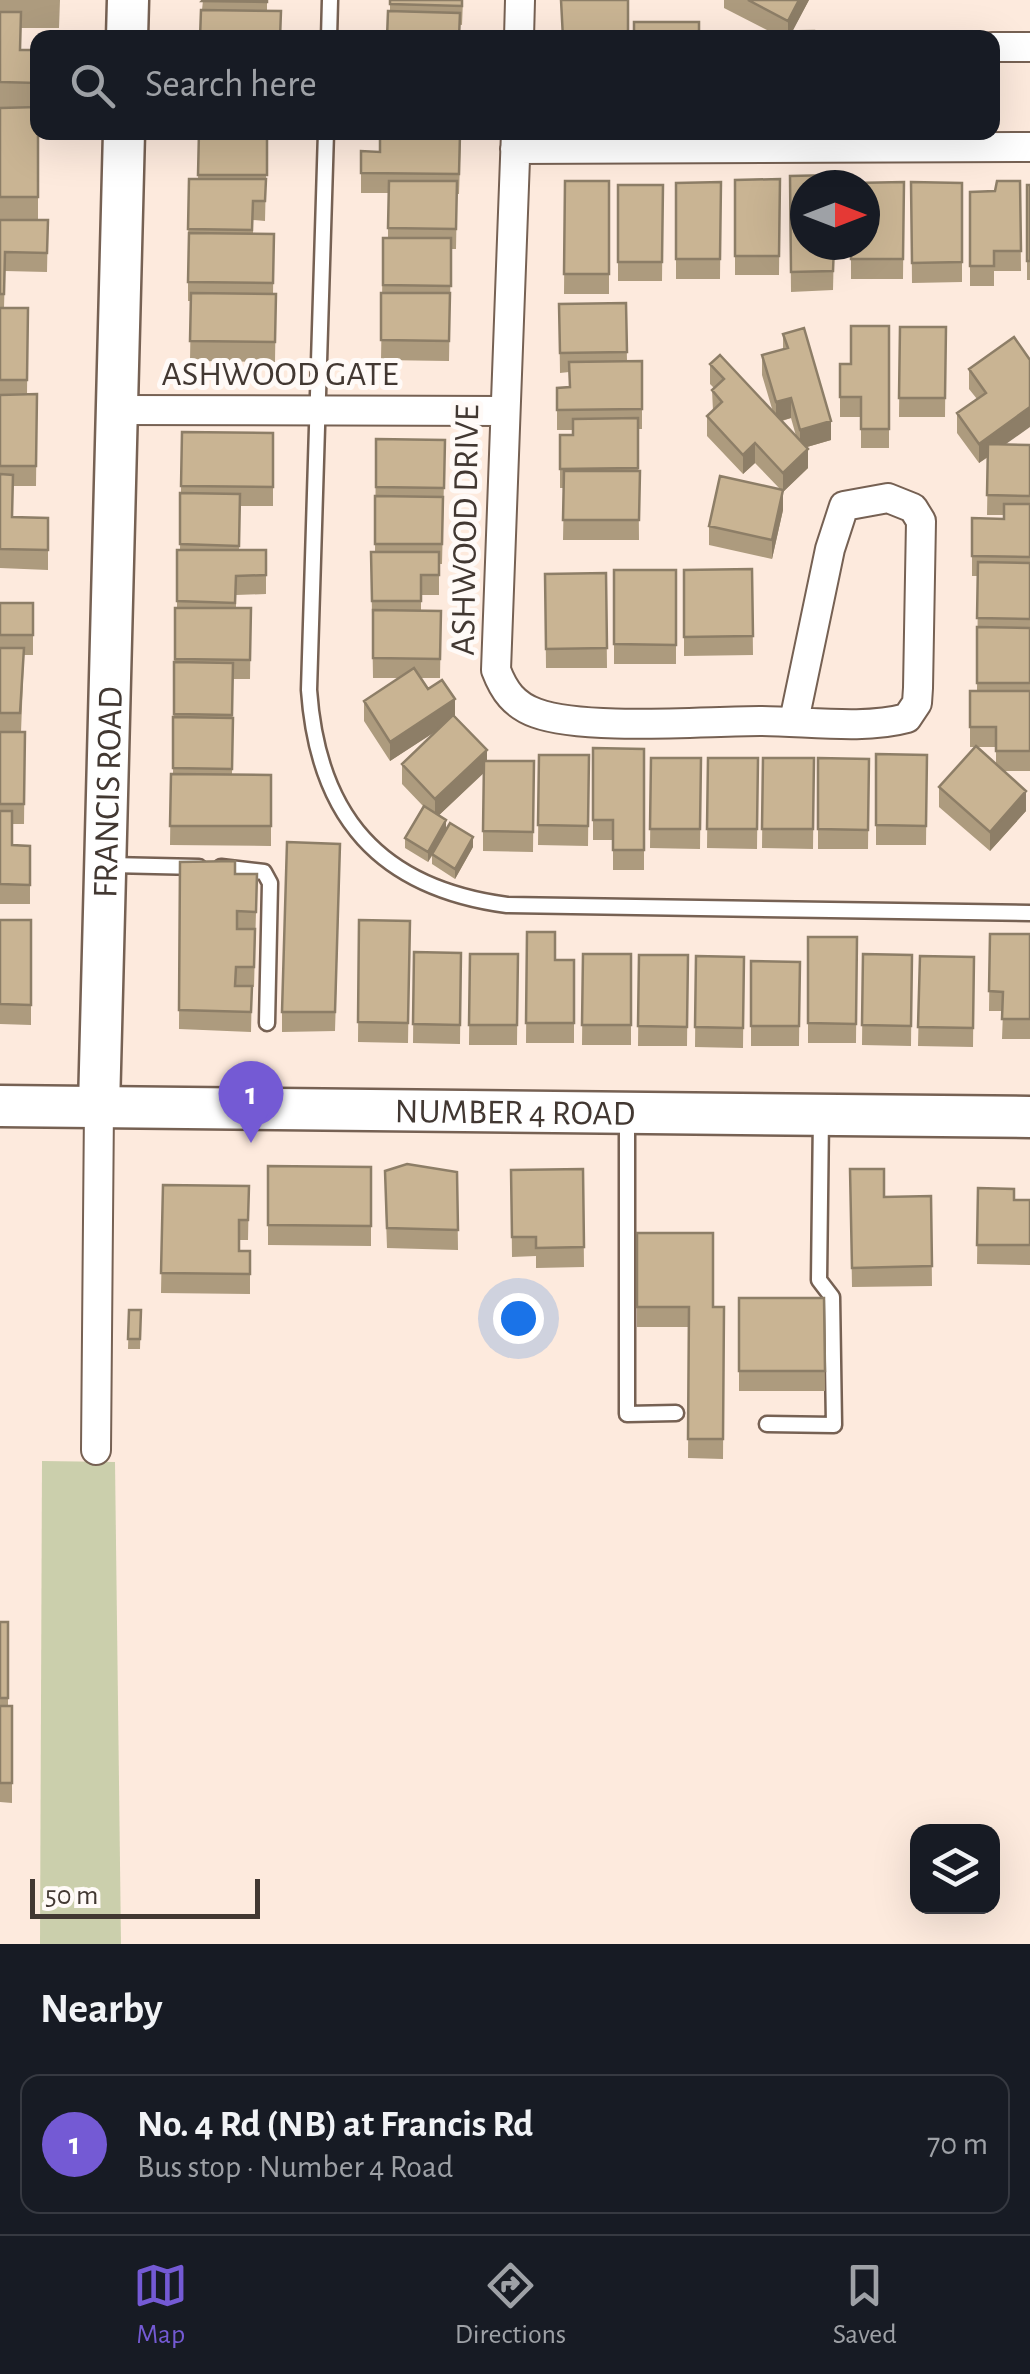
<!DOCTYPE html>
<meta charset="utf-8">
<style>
body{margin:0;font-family:"Alegreya Sans",sans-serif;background:#20242c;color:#f1f3f6}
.controls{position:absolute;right:30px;bottom:30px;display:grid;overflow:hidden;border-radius:20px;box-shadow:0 10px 40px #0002}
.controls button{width:90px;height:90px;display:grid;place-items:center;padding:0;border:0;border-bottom:2px solid #363941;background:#171b24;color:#f1f3f6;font:50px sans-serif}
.compass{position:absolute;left:790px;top:170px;width:90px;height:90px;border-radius:50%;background:#171b24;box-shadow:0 10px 40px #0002;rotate:90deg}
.scale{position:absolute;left:30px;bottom:25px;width:230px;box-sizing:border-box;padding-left:10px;border:5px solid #423832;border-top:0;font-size:28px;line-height:35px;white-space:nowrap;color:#423832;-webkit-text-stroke:8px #fffaf7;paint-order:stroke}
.you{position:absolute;left:518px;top:1318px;width:35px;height:35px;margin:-25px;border:8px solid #fff;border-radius:50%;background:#1a73e8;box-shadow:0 0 0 15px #1a73e833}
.badge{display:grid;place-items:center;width:65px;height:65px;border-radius:50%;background:#745ad4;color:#fff;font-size:32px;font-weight:700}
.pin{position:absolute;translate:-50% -82px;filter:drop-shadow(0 2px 5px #0008)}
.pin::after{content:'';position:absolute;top:52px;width:35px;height:30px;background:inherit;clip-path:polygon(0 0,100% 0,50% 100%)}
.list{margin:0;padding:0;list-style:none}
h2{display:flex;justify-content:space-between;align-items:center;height:130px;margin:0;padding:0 40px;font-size:42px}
h2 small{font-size:32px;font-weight:400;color:#9ea1a6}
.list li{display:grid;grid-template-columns:65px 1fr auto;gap:30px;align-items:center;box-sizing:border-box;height:140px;margin:0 20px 20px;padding:0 20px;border:2px solid #363941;border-radius:20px}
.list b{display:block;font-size:38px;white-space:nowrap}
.list p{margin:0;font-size:32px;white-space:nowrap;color:#9ea1a6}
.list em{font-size:32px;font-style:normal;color:#9ea1a6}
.icon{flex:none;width:55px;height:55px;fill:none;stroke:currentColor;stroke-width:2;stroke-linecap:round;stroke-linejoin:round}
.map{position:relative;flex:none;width:1030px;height:1944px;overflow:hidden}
.search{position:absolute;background:#171b24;box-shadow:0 10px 40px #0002;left:30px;right:30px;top:30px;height:110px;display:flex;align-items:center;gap:25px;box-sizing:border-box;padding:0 35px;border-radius:20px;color:#9ea1a6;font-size:38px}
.sheet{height:290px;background:#171b24}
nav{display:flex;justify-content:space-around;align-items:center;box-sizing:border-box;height:140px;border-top:2px solid #363941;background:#171b24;font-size:28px;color:#9ea1a6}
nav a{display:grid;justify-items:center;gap:5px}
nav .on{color:#745ad4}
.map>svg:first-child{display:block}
</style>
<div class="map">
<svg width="1030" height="1944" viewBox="0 0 1030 1944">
<rect width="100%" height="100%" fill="#fdeadd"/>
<path fill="#cbcfac" d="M42 1461 115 1462 121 1944H40Z"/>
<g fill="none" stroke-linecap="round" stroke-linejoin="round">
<g stroke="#766153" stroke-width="19">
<path id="lane" d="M329 38 330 0
M326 132 309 690C318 817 380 888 507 905L1030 913
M111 865 199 867
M221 867 264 872 270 883 267 1023
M627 1114V1414L676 1413
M767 1424 834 1425 832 1297 819 1280 821 1116"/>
</g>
<g stroke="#766153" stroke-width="32">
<path id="street" d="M519 38 520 0
M992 47H1030
M516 132 496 670C504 691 514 705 536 713 585 731 704 721 760 721 806 721 863 730 907 718L917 703 918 688 921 521 913 508 888 498 844 506 830 549 794 721
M515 149 1030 147
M117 410 504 411
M96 1450 99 1107"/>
</g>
<g stroke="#766153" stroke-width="45">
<g id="secondary">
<path d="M127 38 128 0"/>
<path id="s1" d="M0 1106 1030 1117"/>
<path id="s2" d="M99 1107 124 132"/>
</g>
</g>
<use href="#lane" stroke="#fff" stroke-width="14"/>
<use href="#street" stroke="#fff" stroke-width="28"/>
<use href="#secondary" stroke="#fff" stroke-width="40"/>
</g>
<path fill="#ad9b7e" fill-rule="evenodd" d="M0 0H60L59 28H21V50H38V220H48L47 272 5 271 4 308H28L27 394H37L36 486H13V517L48 518V570L0 568Z
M203 0H267V10H202Z
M390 0H463L462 25 390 11Z
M724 0H809L792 31 771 32 724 8Z
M199 132H267L265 221 253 220V234H274L273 294H276L275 362 190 361 191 301H188V249L189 179H198Z
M461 132 459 194H457L456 249H451L449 361 381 360 383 238H388V193H361V151L380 152V133Z
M790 176 834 245 833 290 791 292Z
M780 179 779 275H735V180Z
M565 181H609V294H564Z
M1020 181 1021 271H994V286H970V192L995 191Z
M721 182 720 279H676V183Z
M904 182 903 279H851V245Z
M911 182 962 183V282L912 283Z
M618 185H663L662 281H618Z
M1027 185H1030V280H1027Z
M626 303 627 362 642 361V429H638L639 540H563L564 488H560V435H573V430H557V388L569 387V372L560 373 559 304Z
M889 326V448H861V417H840V364H851Z
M900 327H946L945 417H899Z
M783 334 831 440 807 447 808 468 783 492V510L772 559 709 545V526L780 489 755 463 743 474 707 436V416L713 411 712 390 714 388 710 384V364L773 412 762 375V355L783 349ZM791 418 796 436 782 421Z
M1014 337 1005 445H1030V771H1004L1026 811 990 851 939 807V787L975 747H970V691H977L978 576H972V518L1004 519V515H987L988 457 979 463 957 433V413L977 399 969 389V369ZM976 747H996V764Z
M182 432 273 433V506H240L239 550H266V594L236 595V608H251L250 679H233L232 774 271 775V846L170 845 171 774H173L175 608H177V550H180Z
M376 439 445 440 442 564H439V595H421V611H441L440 678H420L428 689 455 716 487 761H534L533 852 483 851V773L439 815 446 830 473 847 455 879 432 864V856L428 862 405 848V838L423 806 402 784V764L437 730 390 761 364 721V701L399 678H373L371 552H375Z
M752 569 753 655 684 656V570Z
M614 570H676V664H614Z
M606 573 607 668H546L545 574Z
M0 603H33V655H24L21 732H25L24 824H12V845L30 846V904H0Z
M593 748 644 749V870H613V840H593Z
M876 754 927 755 926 845H876Z
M539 755H589L588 846 538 845Z
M651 758H701L700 849 650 848Z
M708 758H758L757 849 707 848Z
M763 758H814L813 849 762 848Z
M818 758 869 759 868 849H818Z
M180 862 235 874H257L254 987H252L251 1032 179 1029Z
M340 864 335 1031 282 1032V1012Z
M0 920H31V1025L0 1024Z
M359 920 410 921 408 1043 358 1042Z
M527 932 555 960H574V1043H526Z
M990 934H1030V1039H1002L1003 1011H989Z
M808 937H857L856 1043H808Z
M414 952 461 953 460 1044 413 1043Z
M470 954H518L517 1045H469Z
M583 954H631V1045H582Z
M863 954 912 955 911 1046 862 1045Z
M639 955H688L687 1046H638Z
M696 956 744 957 743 1048 695 1047Z
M920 956 974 957 973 1047 918 1046Z
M751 961 800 962 799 1046H751Z
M268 1166 371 1167V1246L268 1245Z
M583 1169 584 1267 536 1268V1256L512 1257 511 1170Z
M850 1169 884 1197 931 1196 932 1286 852 1287Z
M457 1172 458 1250 387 1248 385 1190Z
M163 1185 249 1186 248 1240H239V1251H250V1294L161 1293Z
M978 1188 1014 1200H1030V1265L977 1264Z
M637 1233 713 1307H724L723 1459 688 1458 689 1327H637Z
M739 1298H824L825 1391H739Z
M129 1310H141L140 1349H128Z
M0 1622H8V1706H12V1803L0 1802Z"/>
<path fill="#8d7e67" d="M799 0H809L789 38H788V21Z
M791 398V418L776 422V402Z
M1030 407V427L979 463V444Z
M831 421V440L800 449V430Z
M755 443V463L743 474V455Z
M808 449V468L783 492V510L772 559V540L783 492V473Z
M455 699V719L390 761V742Z
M487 750V770L435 819V799Z
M1026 791V811L990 851V832Z
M446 820V830L428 862V852Z
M473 837V847L455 879V869Z"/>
<path fill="#c9b493" stroke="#8d7e67" stroke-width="2.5" d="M203 0H267V2L202 1Z
M390 0H462V6L390 4Z
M561 0H628V38H563Z
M748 0H799L788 21Z
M201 10 281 11 280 38H200Z
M388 11 460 13 459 38H387Z
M0 12H21L20 50H38V83L0 82Z
M634 22H699V38H634Z
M814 31V38H735V32Z
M38 107V197H0V108Z
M199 132H267V175H198Z
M380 133 460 134 459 174 361 173V151L380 152Z
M835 175V185H805V245H834L833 271 791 272 790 176Z
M189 179H266L265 201H253L252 230 188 229Z
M780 179 779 256H735V180Z
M389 181H457L456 229 388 228Z
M565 181H609V274H564Z
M997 181H1020L1021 251H994V266H970V192L995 191Z
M721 182 720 259H676V183Z
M904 182 903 259H851V245H865V185H853V183Z
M911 182 962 183V262L912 263Z
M618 185H663L662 262H618Z
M1027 185H1030V261H1027Z
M0 220H48L47 253 5 252 4 294H0Z
M189 233 274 234 273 283 188 282Z
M383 238H451V286L383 285Z
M191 293 276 294 275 342 190 341Z
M381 293H450L449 341 381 340Z
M626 303 627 352 560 353 559 304Z
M0 308H28L27 380H0Z
M851 326H889V429H861V397H840V364H851Z
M900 327H946L945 398H899Z
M804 328 831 421 800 430 791 398 776 402 762 355 788 348 783 334Z
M1014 337 1030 360V407L979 444 957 413 986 393 969 369Z
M720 355 808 449 783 473 755 443 743 455 707 416 722 402 712 390 724 379 710 364Z
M642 361V409L557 410V388L570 387 569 362Z
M37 394 36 466H0V395Z
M638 418V468L560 469V435H573V419Z
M182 432 273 433V487L181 486Z
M376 439 445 440 444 488 376 487Z
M988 444 1030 445V496L987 495Z
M564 471H640L639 520H563Z
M0 474 13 475 12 517 48 518V550L0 549Z
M720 476 783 490 772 540 709 526Z
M180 493 240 494 239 546 180 544Z
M375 496 443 497 442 544H375Z
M1004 504H1030V557L972 556V518L1004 519Z
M177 550H266V575L236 576 235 603 177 601Z
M371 552H439V575H421V601H372Z
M978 562 1030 563V619L977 618Z
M752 569 753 636 684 637V570Z
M614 570H676V645L614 644Z
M606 573 607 648 546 649 545 574Z
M0 603H33V635H0Z
M175 608H251L250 660 175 659Z
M373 610 441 611 440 659 373 658Z
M977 627 1030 628V683H977Z
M0 648H24L20 713H0Z
M174 662 233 663 232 715 174 714Z
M414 668 428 689 442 680 455 699 390 742 364 701Z
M970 691H1030V751H996V727H970Z
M453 715 487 750 435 799 402 764Z
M173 717 233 718 232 769 173 768Z
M0 732H25L24 804H0Z
M976 746 1026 791 990 832 939 787Z
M593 748 644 749V850H613V820H593Z
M876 754 927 755 926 826 876 825Z
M539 755H589L588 826 538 825Z
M651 758H701L700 829H650Z
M708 758H758L757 829H707Z
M763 758H814L813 829H762Z
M818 758 869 759 868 830 818 829Z
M484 761H534L533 832 483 831Z
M171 774 271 775V826H170Z
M424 806 446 820 428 852 405 838Z
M0 811H12V845L30 846V885L0 884Z
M450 823 473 837 455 869 432 854Z
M287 842 340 844 335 1012H282Z
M235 861V874H257L256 912 237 911V929H255L254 967H236L235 986H252L251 1012 179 1010 180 862Z
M0 920H31V1005L0 1004Z
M359 920 410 921 408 1023 358 1022Z
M527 932H555V960H574V1023H526Z
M990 934H1030V1019H1002L1003 992 989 991Z
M808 937H857L856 1024 808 1023Z
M414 952 461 953 460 1025 413 1024Z
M470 954H518L517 1025H469Z
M583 954H631V1025H582Z
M863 954 912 955 911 1026 862 1025Z
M639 955H688L687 1027 638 1026Z
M696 956 744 957 743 1028 695 1027Z
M920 956 974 957 973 1028 918 1027Z
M751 961 800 962 799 1026H751Z
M407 1164 457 1172 458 1230 387 1228 385 1171Z
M268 1166 371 1167V1226L268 1225Z
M583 1169 584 1247 536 1248V1237H512L511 1170Z
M850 1169H884V1197L931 1196 932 1266 852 1268Z
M163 1185 249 1186 248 1220H239V1251H250V1274L161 1273Z
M978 1188 1014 1189V1200H1030V1245H977Z
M637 1233H713V1307H724L723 1439H688L689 1307H637Z
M739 1298H824L825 1371H739Z
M129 1310H141L140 1339H128Z
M0 1622H8V1698H0Z
M0 1706H12V1783H0Z"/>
<g text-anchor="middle" stroke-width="10" stroke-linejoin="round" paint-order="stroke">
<g font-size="35" fill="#423832" stroke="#fffaf7">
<text x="280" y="385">ASHWOOD GATE</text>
<text transform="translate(464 530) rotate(-89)" y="12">ASHWOOD DRIVE</text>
<text dy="12" stroke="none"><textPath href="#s2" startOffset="315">FRANCIS ROAD</textPath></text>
<text dy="12" stroke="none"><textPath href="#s1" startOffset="515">NUMBER 4 ROAD</textPath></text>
</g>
</g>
</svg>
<div class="controls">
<button><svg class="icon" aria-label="layers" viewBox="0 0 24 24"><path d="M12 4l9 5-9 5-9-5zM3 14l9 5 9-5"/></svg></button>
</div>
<svg class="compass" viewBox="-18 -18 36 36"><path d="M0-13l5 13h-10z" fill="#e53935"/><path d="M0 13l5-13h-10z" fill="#9ea1a6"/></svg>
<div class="scale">50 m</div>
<div class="you"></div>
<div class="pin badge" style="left:251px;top:1143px">1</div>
<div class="search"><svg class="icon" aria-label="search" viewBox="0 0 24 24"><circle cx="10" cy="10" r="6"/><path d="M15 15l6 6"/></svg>Search here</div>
</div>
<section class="sheet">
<h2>Nearby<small></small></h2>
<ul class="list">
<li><span class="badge">1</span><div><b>No. 4 Rd (NB) at Francis Rd</b><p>Bus stop · Number 4 Road</p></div><em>70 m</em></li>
</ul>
</section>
<nav>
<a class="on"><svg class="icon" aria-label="map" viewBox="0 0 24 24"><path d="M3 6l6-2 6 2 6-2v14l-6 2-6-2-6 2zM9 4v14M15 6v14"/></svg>Map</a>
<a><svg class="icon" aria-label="directions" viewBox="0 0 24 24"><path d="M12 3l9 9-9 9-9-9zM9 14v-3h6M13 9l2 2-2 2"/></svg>Directions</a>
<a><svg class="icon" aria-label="saved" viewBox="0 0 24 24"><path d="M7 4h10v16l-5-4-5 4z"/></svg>Saved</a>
</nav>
